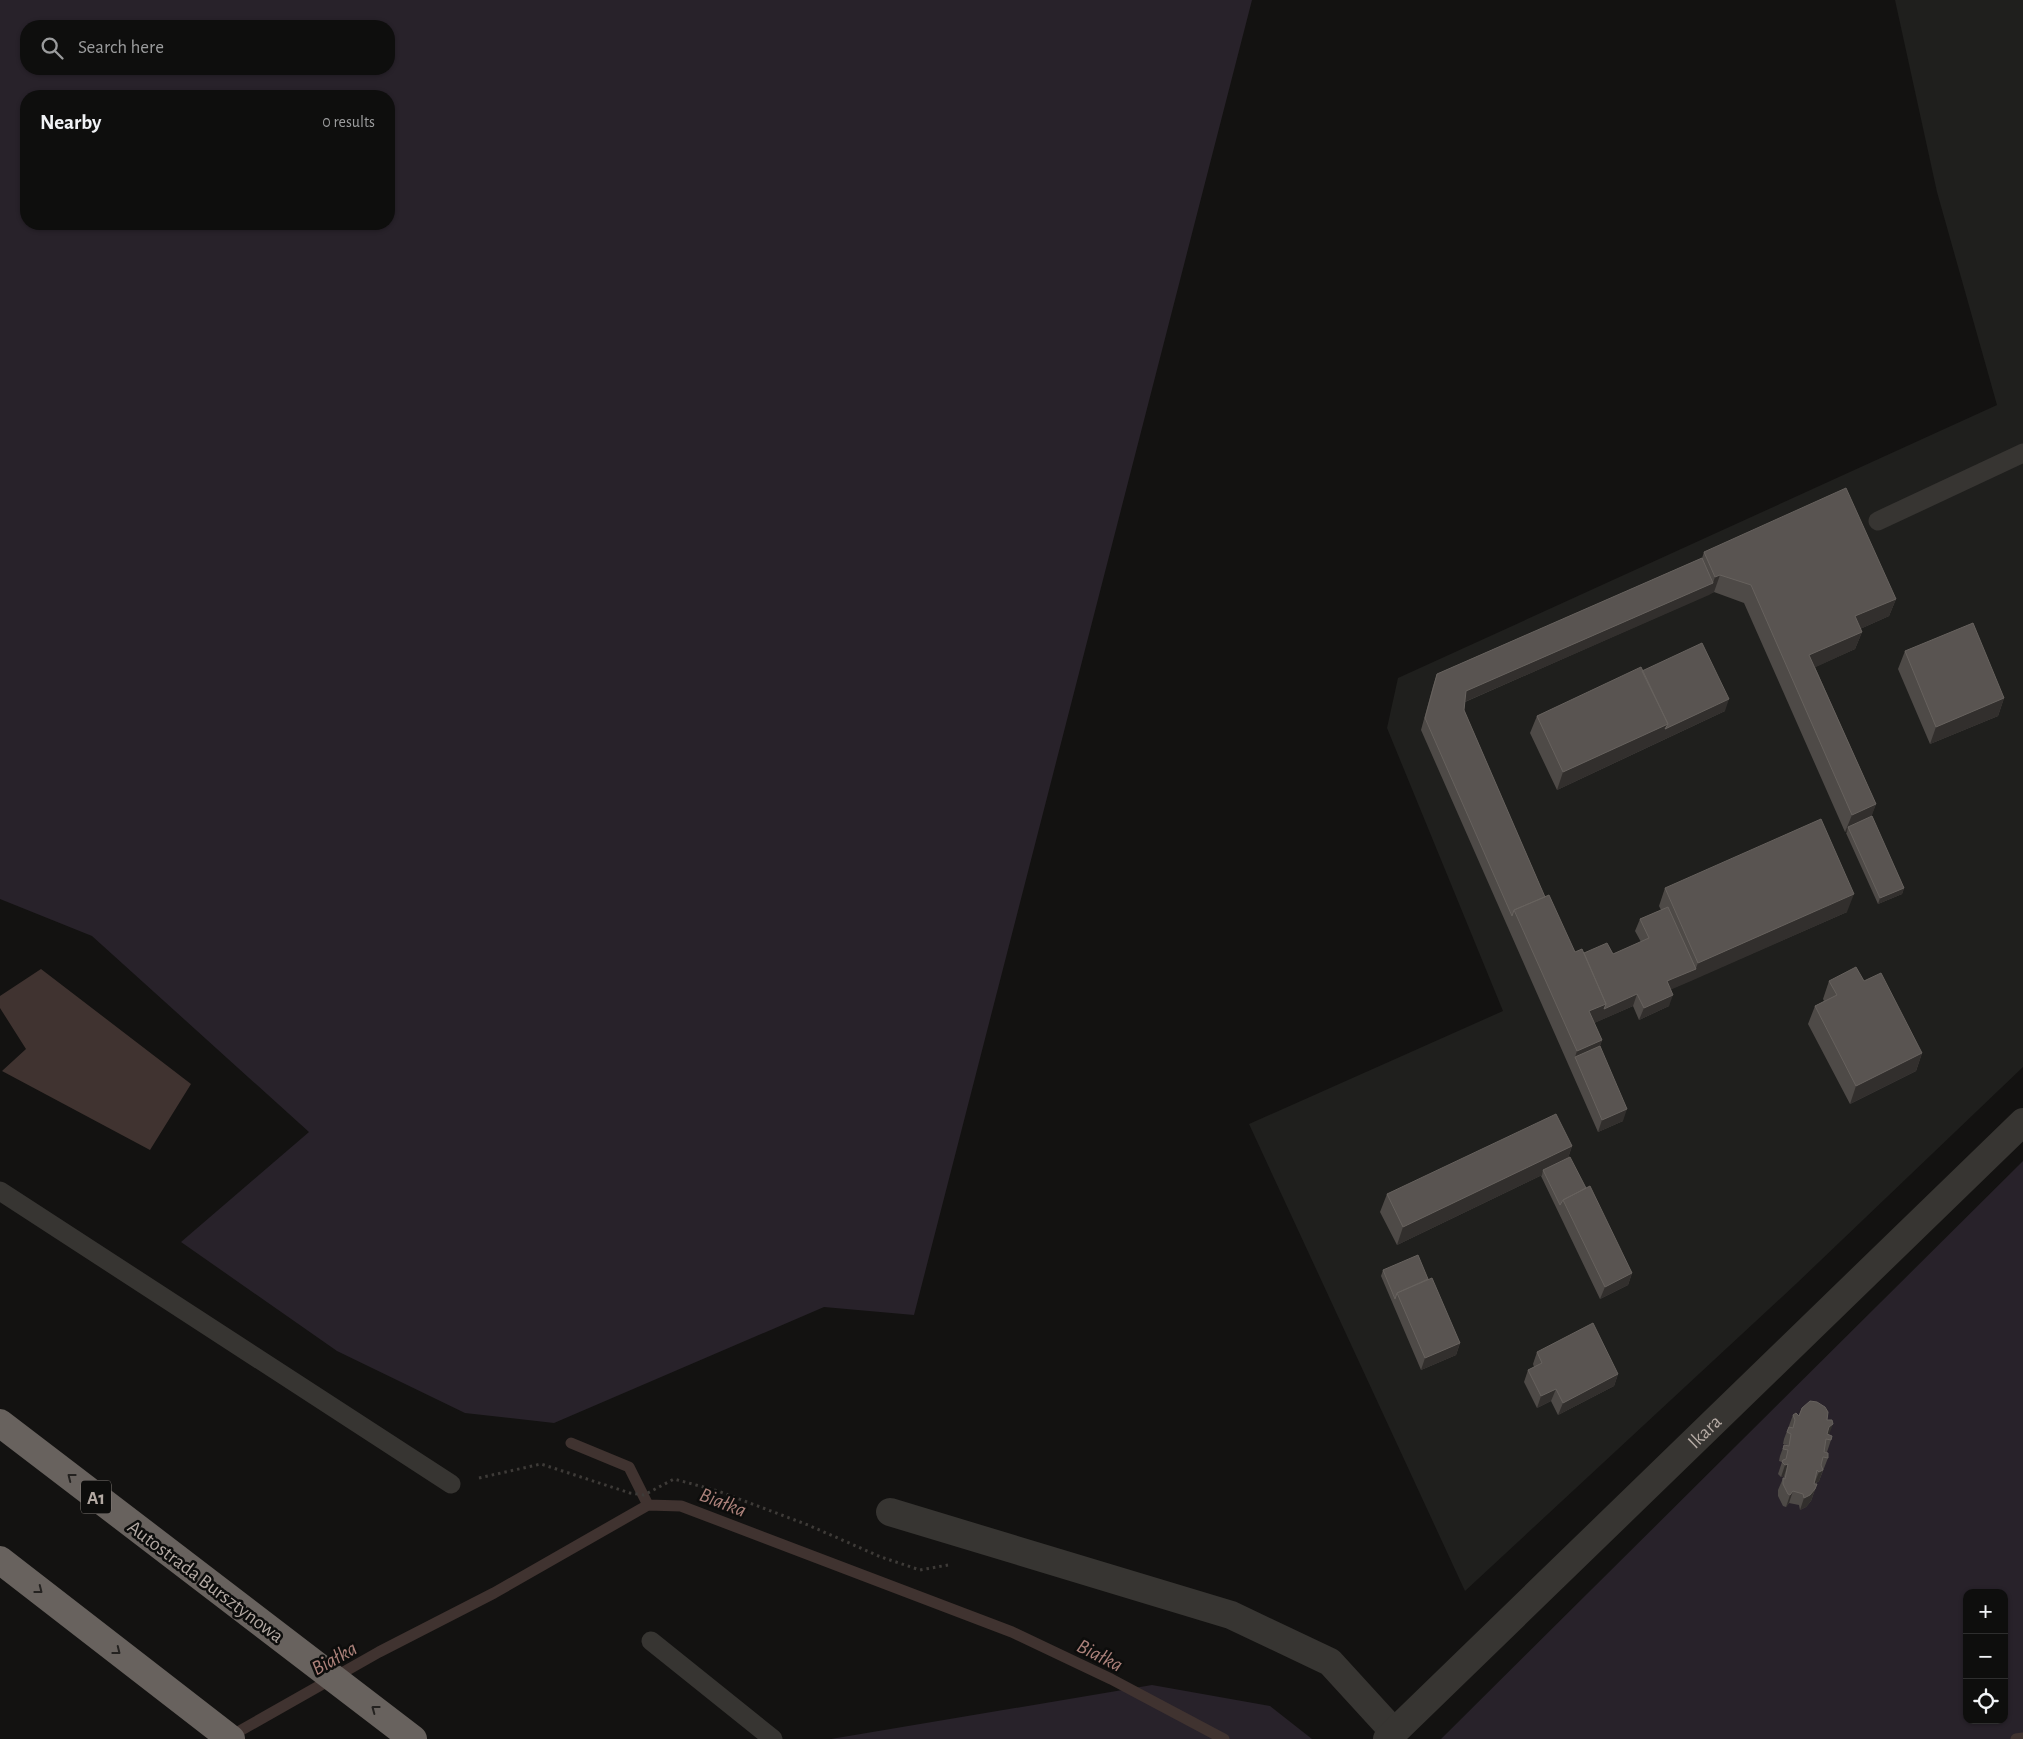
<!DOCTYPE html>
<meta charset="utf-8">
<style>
body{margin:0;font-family:"Alegreya Sans",sans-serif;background:#1c1c1b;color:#f1f3f6}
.controls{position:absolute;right:15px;bottom:15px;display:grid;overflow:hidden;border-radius:10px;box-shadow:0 1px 4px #0004}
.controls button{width:45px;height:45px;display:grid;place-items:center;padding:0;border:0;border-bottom:1px solid #2e2e2e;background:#0e0e0d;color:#f1f3f6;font:25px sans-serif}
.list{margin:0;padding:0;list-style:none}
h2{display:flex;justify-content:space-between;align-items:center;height:65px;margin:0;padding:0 20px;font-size:21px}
h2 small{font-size:16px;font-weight:400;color:#9b9c9d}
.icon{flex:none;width:28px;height:28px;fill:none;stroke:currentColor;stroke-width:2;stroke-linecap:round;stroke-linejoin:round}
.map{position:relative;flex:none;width:2023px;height:1739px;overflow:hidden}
.search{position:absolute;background:#0e0e0d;box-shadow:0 1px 4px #0004;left:20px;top:20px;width:375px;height:55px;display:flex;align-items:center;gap:12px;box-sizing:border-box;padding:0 18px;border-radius:20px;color:#9b9c9d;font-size:19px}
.panel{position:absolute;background:#0e0e0d;box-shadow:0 1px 4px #0004;left:20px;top:90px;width:375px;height:140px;border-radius:20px}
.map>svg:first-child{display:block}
</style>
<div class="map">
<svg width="2023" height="1739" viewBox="0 0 2023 1739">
<rect width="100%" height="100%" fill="#131211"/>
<path fill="#1f1f1d" d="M1895 0H2023V1067L1797 1283 1465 1591 1249 1124 1503 1011 1387 728 1398 678 1997 405 1937 192Z"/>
<path fill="#28222a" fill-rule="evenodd" d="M0 0H1252L914 1315 824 1307 554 1423 465 1413 337 1351 181 1242 309 1132 92 936 0 899ZM26 26H389V69H26ZM389 96V224H26V96Z
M2023 1161V1739H1441ZM1967 1593H2004V1720H1967Z
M1152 1685 1270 1706 1312 1739H831Z"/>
<path fill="#403330" d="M41 969 191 1084 150 1150 2 1071 26 1049 0 1008V996Z"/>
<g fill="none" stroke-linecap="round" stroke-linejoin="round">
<path stroke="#403330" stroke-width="11" d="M571 1443 629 1467 648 1505
M229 1737 379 1652 494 1593 648 1505 681 1506 1012 1632 1111 1679 1224 1739
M2016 1739 2023 1738"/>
<path stroke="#3e3b38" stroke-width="3" stroke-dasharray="2.5 4" stroke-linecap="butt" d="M479 1478 541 1464 630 1493 644 1495 674 1479 718 1491 808 1525 881 1557 920 1570 948 1565"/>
<path stroke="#373532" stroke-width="19" d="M1878 521 2023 453
M0 1191 451 1484
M651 1641 773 1739"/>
<path stroke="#373532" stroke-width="28" d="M890 1512 1231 1615 1330 1662 1394 1732"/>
<path stroke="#373532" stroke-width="28" id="s1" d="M1387 1739 2023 1122"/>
<path stroke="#68625e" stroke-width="28" d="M0 1423 413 1739
M0 1560 231 1739"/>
</g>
<path fill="#4e4a47" d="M1704 552 1896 599 1889 616 1860 629 1862 632 1855 649 1815 667 1876 804 1871 816 1904 888 1902 894 1878 904 1846 833 1847 832H1845L1744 603 1714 592 1465 702 1464 710 1545 897 1575 952 1613 954 1641 942 1635 931 1640 919 1661 910 1659 906 1665 888 1847 912 1671 989 1669 1006 1639 1020 1633 1006 1594 1023 1602 1040 1600 1046 1623 1121 1598 1132 1421 730 1433 686 1437 674 1702 558Z
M1905 651 2004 698 1998 716 1930 744 1898 669Z
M1642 671 1725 711 1557 790 1530 733 1537 716Z
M1829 981H1864L1922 1053 1916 1071 1850 1104 1808 1024 1815 1006 1824 1001 1823 999Z
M1572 1146 1568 1158 1586 1188 1632 1273 1628 1285 1600 1299 1541 1176 1542 1175 1397 1245 1380 1212 1387 1194Z
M1383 1270 1428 1279 1460 1343 1456 1355 1421 1370 1381 1276Z
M1537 1352 1618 1374 1614 1386 1558 1415 1551 1401 1537 1408 1524 1382 1528 1370 1534 1367 1533 1364Z
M1802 1408 1827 1420 1829 1435 1831 1440 1827 1452H1824L1828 1458 1819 1481 1815 1484H1817L1811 1501 1806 1507 1800 1510 1799 1505 1789 1503 1786 1507 1783 1506 1778 1496V1490L1784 1476 1781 1477 1778 1474 1782 1462 1779 1461 1780 1456 1784 1445H1787L1783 1444 1784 1439 1793 1415H1799Z"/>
<path fill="#322f2d" d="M1720 575 1714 592 1709 595 1715 577Z
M1713 583 1709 595 1462 703 1466 691Z
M1896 599 1889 616 1849 634 1855 616Z
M1862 632 1855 649 1803 673 1809 655Z
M2004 698 1998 716 1930 744 1936 727Z
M1729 699 1725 711 1661 741 1665 729Z
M1668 724 1661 741 1557 790 1563 772Z
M1876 804 1870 821 1848 827 1847 832H1845L1852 815Z
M1904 888 1902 894 1878 904 1880 898Z
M1854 894 1847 912 1691 981 1698 963Z
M1696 969 1691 981 1663 993 1667 981Z
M1637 994 1633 1006 1583 1028 1589 1011 1606 1004Z
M1673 995 1669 1006 1639 1020 1644 1008Z
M1602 1040 1596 1058 1575 1057 1577 1051Z
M1922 1053 1916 1071 1850 1104 1856 1086Z
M1627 1109 1623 1121 1598 1132 1602 1120Z
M1572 1146 1566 1164 1543 1170 1542 1175 1397 1245 1403 1227Z
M1632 1273 1628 1285 1600 1299 1605 1287Z
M1460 1343 1456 1355 1421 1370 1425 1358Z
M1618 1374 1614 1386 1558 1415 1563 1403Z
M1556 1389 1551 1401 1537 1408 1541 1396Z
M1833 1424 1829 1435 1824 1439 1829 1427Z
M1788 1464 1784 1476 1781 1477 1785 1465Z
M1823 1470 1819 1481 1814 1484 1819 1472Z
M1815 1489 1811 1501 1806 1507 1800 1510 1804 1498Z
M1793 1491 1789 1503 1786 1507 1790 1495Z"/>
<path fill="#595451" stroke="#67625e" d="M1846 488 1896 599 1855 616 1862 632 1809 655 1876 804 1852 815 1751 585 1720 575 1715 577 1704 552Z
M1702 558 1713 583 1466 691 1464 710 1545 897 1514 910 1512 916 1425 718 1437 674Z
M1973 623 2004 698 1936 727 1905 651Z
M1702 643 1729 699 1665 729 1668 724 1642 671Z
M1641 667 1668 724 1563 772 1537 716Z
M1872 816 1904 888 1880 898 1848 827Z
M1821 819 1854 894 1698 963 1665 888Z
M1549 895 1575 952 1582 949 1606 1004 1589 1011 1602 1040 1577 1051 1514 910Z
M1668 907 1696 969 1667 981 1673 995 1644 1008 1637 994 1604 1009 1606 1004 1584 953 1607 943 1613 954 1649 938 1640 919Z
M1856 967 1864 981 1881 973 1922 1053 1856 1086 1815 1006 1837 995 1829 981Z
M1600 1046 1627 1109 1602 1120 1575 1057Z
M1556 1114 1572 1146 1403 1227 1387 1194Z
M1570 1157 1586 1188 1563 1200 1560 1205 1543 1170Z
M1590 1186 1632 1273 1605 1287 1563 1200Z
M1418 1255 1428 1279 1397 1293 1395 1299 1383 1270Z
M1432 1278 1460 1343 1425 1358 1397 1293Z
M1593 1323 1618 1374 1563 1403 1556 1389 1541 1396 1528 1370 1542 1363 1537 1352Z
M1810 1401 1817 1402 1825 1407 1828 1412 1827 1420H1832L1833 1424 1829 1427 1827 1434 1832 1436 1831 1440 1826 1439 1824 1452 1828 1453V1458L1823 1457 1821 1465 1823 1470 1819 1472 1817 1470 1814 1484H1817L1815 1489 1810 1495 1804 1498 1803 1494 1793 1491 1790 1495 1788 1494 1783 1484V1478L1785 1479 1788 1464 1785 1465 1782 1462 1783 1460 1786 1459 1788 1450 1783 1449 1784 1445 1789 1446 1791 1434 1787 1432 1789 1427 1793 1428 1795 1420 1793 1415 1796 1413 1799 1416 1802 1408Z"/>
<defs><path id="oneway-chevron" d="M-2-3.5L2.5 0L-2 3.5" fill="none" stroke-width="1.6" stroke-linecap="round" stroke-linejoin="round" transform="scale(1.25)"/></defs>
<g stroke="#242220">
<use href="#oneway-chevron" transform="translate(71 1477) rotate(-142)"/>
<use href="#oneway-chevron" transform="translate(39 1590) rotate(38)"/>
<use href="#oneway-chevron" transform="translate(117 1651) rotate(38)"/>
<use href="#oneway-chevron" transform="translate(375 1709) rotate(-143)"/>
</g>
<g text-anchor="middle" stroke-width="5" stroke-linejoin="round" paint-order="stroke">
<rect fill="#0d0d0c" stroke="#817a76" stroke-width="1" x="81" y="1480.5" width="30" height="33" rx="4"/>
<g font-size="19" font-weight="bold" fill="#b3a9a3">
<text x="96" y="1504">A1</text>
</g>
<g font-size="20" fill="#b3a9a3" stroke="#0d0d0c">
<text dy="7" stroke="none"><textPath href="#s1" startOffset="442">Ikara</textPath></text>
<text transform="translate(206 1581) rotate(37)" y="7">Autostrada Bursztynowa</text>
</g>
<g font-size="21" font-style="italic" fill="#ad827b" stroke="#0d0d0c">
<text transform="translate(723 1502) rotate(21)" y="7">Białka</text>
<text transform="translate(1100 1655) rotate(27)" y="7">Białka</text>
<text transform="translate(334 1658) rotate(-29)" y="7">Białka</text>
</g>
</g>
</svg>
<div class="controls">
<button>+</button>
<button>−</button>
<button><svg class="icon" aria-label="locate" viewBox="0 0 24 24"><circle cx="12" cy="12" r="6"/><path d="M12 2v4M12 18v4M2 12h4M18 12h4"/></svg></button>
</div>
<div class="search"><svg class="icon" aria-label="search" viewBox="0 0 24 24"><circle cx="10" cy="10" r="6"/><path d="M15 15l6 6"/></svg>Search here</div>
<section class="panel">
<h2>Nearby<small>0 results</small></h2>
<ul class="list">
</ul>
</section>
</div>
